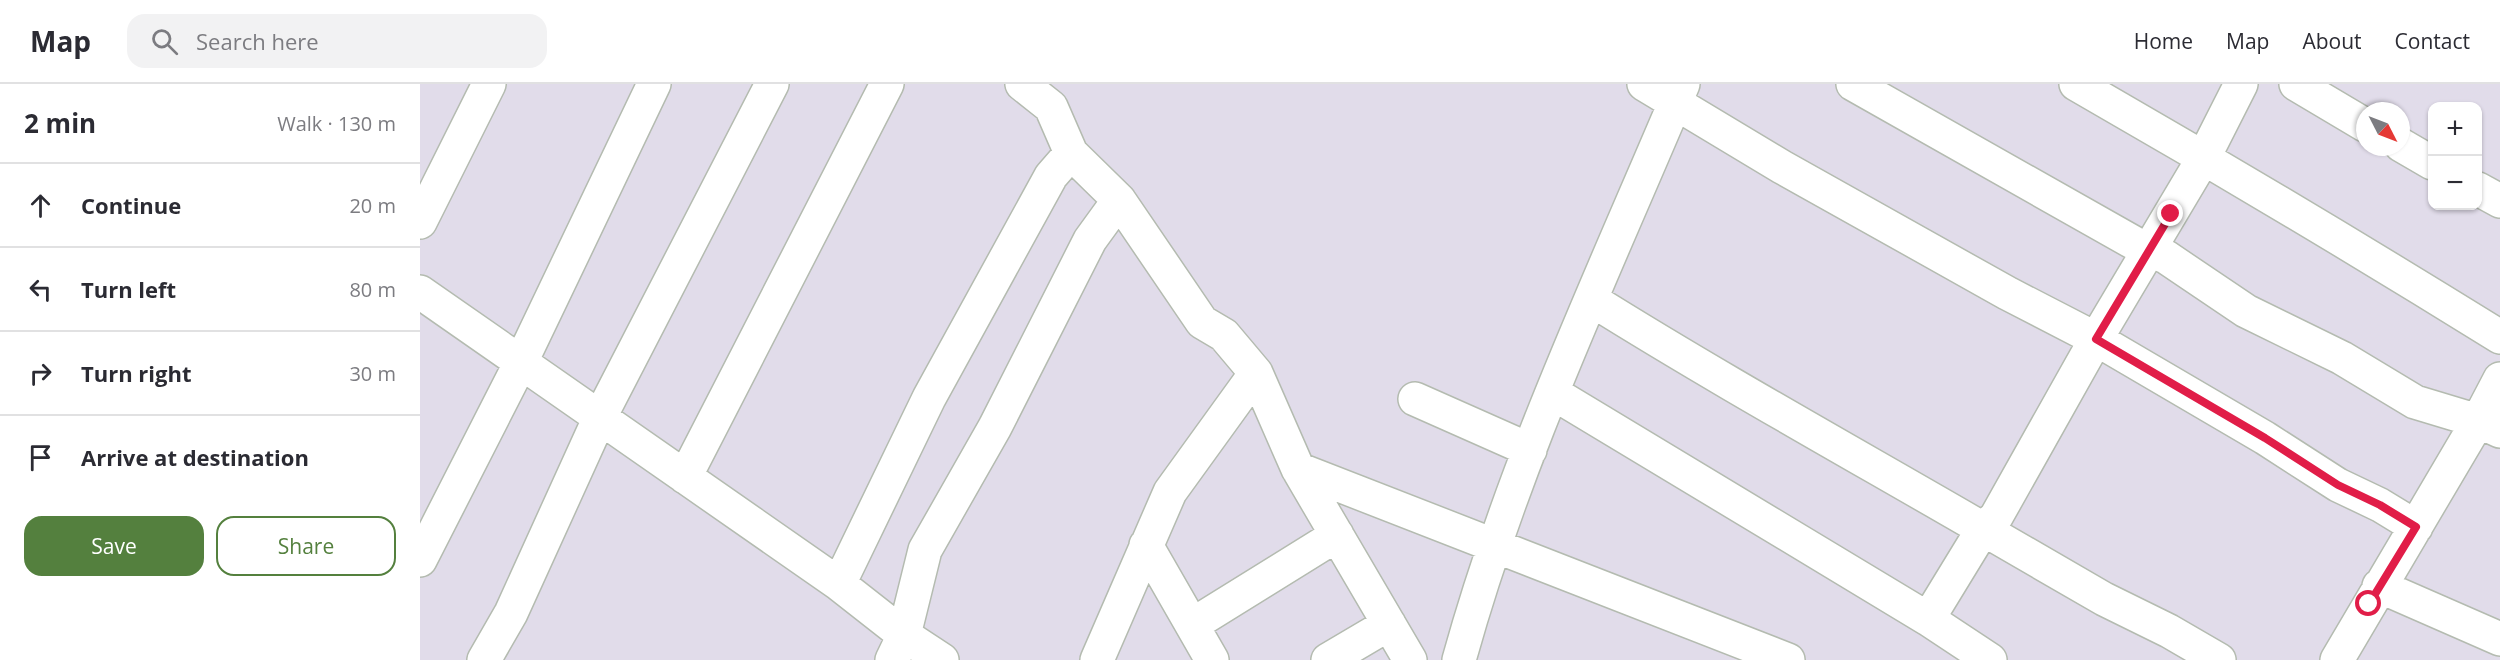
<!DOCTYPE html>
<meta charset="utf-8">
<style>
body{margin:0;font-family:"Open Sans",sans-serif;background:#f2f2f3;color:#2b2b33}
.controls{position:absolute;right:18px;top:18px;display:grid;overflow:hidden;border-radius:12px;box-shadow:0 2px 4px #0004}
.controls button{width:54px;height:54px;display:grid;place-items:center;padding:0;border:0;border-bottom:2px solid #e1e1e2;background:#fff;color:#2b2b33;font:30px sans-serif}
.compass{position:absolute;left:1936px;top:18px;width:54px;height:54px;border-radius:50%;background:#fff;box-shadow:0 2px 4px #0004;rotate:132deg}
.stop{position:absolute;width:18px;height:18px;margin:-14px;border:4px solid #e11d48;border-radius:50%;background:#fff}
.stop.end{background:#e11d48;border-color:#fff;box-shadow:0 2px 6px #0008}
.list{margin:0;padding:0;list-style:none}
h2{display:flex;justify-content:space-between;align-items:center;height:78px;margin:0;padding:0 24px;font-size:26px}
h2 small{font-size:20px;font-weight:400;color:#7c7c81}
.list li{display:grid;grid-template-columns:39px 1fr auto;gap:18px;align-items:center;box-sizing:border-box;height:84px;padding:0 24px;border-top:2px solid #e1e1e2}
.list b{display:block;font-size:22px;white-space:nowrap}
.list em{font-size:20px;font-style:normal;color:#7c7c81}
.actions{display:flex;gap:12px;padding:18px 24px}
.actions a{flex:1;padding:14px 0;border:2px solid #54803e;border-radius:18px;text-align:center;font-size:21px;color:#54803e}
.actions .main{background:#54803e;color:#fff}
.icon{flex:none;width:33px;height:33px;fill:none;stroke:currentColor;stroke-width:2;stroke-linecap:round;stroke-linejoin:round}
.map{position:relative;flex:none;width:2080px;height:576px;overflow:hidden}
header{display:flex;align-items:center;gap:36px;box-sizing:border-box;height:84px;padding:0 30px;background:#fff;border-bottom:2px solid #e1e1e2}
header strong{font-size:28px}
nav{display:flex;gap:33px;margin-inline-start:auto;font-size:21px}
.search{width:420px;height:54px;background:#f2f2f3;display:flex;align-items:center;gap:15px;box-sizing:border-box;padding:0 21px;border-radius:18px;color:#7c7c81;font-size:22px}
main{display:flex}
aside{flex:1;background:#fff}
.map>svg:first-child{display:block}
</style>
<header>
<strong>Map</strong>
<div class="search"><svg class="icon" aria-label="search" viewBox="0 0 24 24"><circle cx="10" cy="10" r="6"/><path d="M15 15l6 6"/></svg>Search here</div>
<nav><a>Home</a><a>Map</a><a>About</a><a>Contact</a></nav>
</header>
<main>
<aside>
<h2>2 min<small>Walk · 130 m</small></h2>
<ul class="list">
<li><svg class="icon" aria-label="ahead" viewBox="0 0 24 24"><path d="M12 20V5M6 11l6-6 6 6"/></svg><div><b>Continue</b></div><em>20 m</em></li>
<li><svg class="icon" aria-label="left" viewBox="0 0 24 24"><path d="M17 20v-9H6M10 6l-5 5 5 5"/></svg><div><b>Turn left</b></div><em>80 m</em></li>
<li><svg class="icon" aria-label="right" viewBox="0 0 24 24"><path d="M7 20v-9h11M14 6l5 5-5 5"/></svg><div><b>Turn right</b></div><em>30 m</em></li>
<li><svg class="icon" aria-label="arrive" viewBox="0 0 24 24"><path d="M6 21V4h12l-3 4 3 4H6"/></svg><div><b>Arrive at destination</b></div></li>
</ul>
<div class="actions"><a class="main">Save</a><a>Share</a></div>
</aside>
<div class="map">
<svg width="2080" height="576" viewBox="0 0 2080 576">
<rect width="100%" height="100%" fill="#e1dcea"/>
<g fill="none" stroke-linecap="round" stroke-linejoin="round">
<g stroke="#b4bbb0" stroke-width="36">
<path id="street" d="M602 0 631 23 651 69 699 116 782 238 804 251 836 289
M1224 0 1362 83 1587 209 1676 255 1845 354 1918 401 1960 421 1996 443
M1433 0 1716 160 1746 173 1826 227 1922 274 1995 318 2058 337 2080 347
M1656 0C1799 82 1940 166 2080 253
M1876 0 1945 41
M1981 61 2012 79
M2058 105 2080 117
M0 138 69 0
M0 208 419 500 484 551 522 576
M1172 216C1300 296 1432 369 1563 445L1576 433 1676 255 1783 75 1821 0
M1133 309 1508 535 1570 576
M995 315 1110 366
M878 385 1368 576
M265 393 467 0
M726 461 792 576
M0 476 101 278 234 0
M419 500 509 314 631 92 651 69
M1959 502 2080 555
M1508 535 1563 445 1684 515 1749 547 1799 576
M772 541 917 451
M64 576 91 529 180 333 352 0
M472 576 484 551 505 466 575 343 670 156 699 116
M677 576 750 408 836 289 878 385 990 576
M908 576 969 540
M1039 576C1094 377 1183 190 1263 0
M1917 576 2058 337 2080 295"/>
</g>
<use href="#street" stroke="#fff" stroke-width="33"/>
</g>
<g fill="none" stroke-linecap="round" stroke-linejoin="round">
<path stroke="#e11d48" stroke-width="8" d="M1751 130 1676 255 1845 354 1918 401 1960 421 1996 443 1949 520"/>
</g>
</svg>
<div class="controls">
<button>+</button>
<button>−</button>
</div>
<svg class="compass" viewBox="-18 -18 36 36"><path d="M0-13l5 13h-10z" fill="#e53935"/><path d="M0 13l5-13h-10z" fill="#7c7c81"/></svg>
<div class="stop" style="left:1949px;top:520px"></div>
<div class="stop end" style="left:1751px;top:130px"></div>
</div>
</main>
